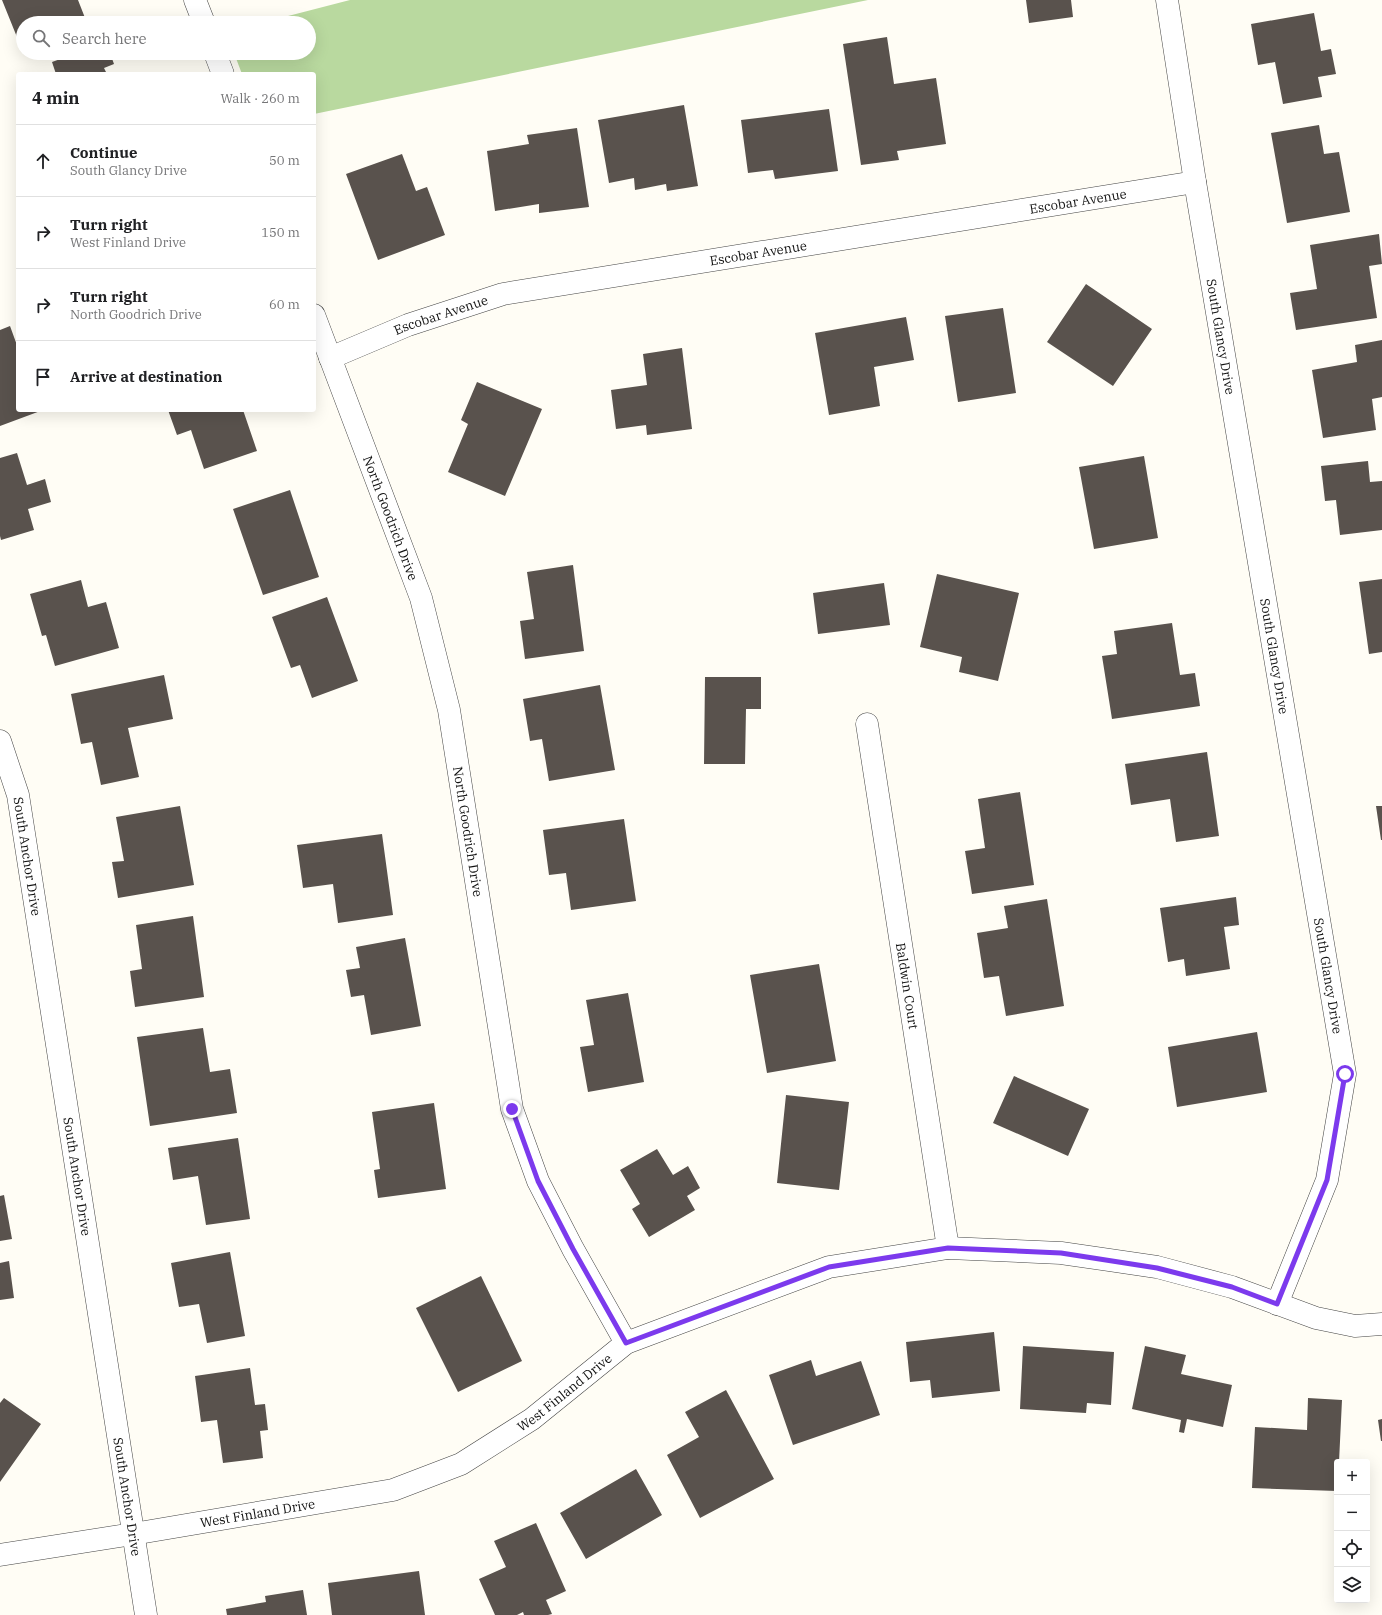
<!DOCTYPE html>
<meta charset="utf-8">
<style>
body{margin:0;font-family:"IBM Plex Serif",serif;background:#f2f2f2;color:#202124}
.controls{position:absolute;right:12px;bottom:12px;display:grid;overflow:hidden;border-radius:4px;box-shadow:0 4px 16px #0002}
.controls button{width:36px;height:36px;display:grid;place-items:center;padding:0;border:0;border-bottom:1px solid #e0e0e0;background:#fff;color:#202124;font:20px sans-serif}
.stop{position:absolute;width:12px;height:12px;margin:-9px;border:3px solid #7c3aed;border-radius:50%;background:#fff}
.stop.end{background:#7c3aed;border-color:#fff;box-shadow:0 1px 4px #0008}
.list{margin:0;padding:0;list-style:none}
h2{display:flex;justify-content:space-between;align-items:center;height:52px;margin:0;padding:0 16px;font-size:17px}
h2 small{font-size:13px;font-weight:400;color:#757577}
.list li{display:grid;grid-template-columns:26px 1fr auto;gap:12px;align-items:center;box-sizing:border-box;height:72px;padding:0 16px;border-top:1px solid #e0e0e0}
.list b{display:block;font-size:15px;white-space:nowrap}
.list p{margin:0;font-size:13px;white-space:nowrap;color:#757577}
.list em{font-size:13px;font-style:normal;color:#757577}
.icon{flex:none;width:22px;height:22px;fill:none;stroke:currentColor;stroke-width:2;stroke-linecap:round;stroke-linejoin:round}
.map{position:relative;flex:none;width:1382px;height:1615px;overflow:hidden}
.search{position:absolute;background:#fff;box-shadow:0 4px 16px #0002;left:16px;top:16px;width:300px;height:44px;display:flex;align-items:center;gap:10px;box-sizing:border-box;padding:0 14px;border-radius:22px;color:#757577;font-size:15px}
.panel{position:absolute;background:#fff;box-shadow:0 4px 16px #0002;left:16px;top:72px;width:300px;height:340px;border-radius:4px}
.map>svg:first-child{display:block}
</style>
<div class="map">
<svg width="1382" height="1615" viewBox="0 0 1382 1615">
<rect width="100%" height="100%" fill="#fffdf5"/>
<path fill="#b9d99f" d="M350 0H868L314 114V74H242L234 53H309V23H261Z"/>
<path fill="#59524d" d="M2 0H78L87 23H23V52Z
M1026 0H1071L1073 17 1029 23Z
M1314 13 1321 51 1331 49 1336 74 1318 77 1322 97 1283 104 1275 62 1258 65 1251 24Z
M887 37 894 84 936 78 946 144 897 151 899 160 861 165 843 44Z
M77 53H110L114 64 104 68 107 74H56L52 62Z
M684 105 698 186 667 191 666 184 635 190 634 178 609 183 598 120Z
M829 109 838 171 775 179 773 170 748 173 741 120Z
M1319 125 1324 154 1339 152 1350 212 1287 223 1271 133Z
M577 128 589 207 539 213V204L495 211 487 151 529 144 527 135Z
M402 154 416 191 427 187 445 235 378 260 346 174Z
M1379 234 1382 264 1369 266 1377 318 1296 330 1290 293 1317 289 1310 245Z
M1086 284 1152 329 1113 386 1047 342Z
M1003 308 1016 393 958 402 945 316Z
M906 317 914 360 874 367 880 406 829 415 815 333Z
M10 326 18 348V410H43L0 426V330Z
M1382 340V397L1372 399 1376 430 1323 438 1312 370 1357 362 1355 345Z
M682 348 692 429 647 435 646 425 616 429 611 390 647 385 643 354Z
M477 382 542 409 505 496 448 472 468 424 461 420Z
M168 410H243L257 451 204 469 191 430 177 435Z
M17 453 27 485 45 479 51 502 28 509 34 530 1 540 0 536V458Z
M1144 456 1158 538 1094 549 1079 467Z
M1368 461 1370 482 1382 481V530L1340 535 1336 500 1325 501 1321 466Z
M290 490 319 577 263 595 233 509Z
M573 565 584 651 525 659 520 621 534 619 527 572Z
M937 574 1019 593 998 681 959 672 962 657 920 647Z
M1382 579V652L1369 654 1359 582Z
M81 580 88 607 106 602 119 648 55 666 46 635 42 636 30 594Z
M884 583 890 625 818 634 813 593Z
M327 597 358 681 312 698 300 665 291 668 272 617Z
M1172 623 1180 675 1195 673 1200 706 1112 719 1102 656 1117 654 1114 631Z
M164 675 173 719 128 728 139 777 101 785 92 742 81 744 71 694Z
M705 677H761V709H746L745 764H704Z
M600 685 615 770 549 781 542 739 530 741 523 699Z
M1207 752 1219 836 1176 842 1170 799 1131 805 1125 764Z
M1020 792 1034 885 972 894 965 851 985 848 978 799Z
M180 806 194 885 118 898 112 862 124 861 116 817Z
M1376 806H1382V840H1381Z
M624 819 636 901 571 910 566 873 549 875 543 830Z
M382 834 393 915 338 923 333 884 303 888 297 845Z
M1236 897 1239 925 1224 927 1230 969 1186 976 1184 959 1168 962 1160 908Z
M1047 899 1064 1006 1006 1016 999 976 984 978 977 933 1008 928 1004 906Z
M193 916 204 997 135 1007 130 971 142 969 136 925Z
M405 938 421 1026 371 1035 364 995 351 997 346 970 360 968 356 947Z
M819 964 836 1061 767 1073 750 975Z
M628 993 644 1082 588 1092 580 1047 594 1045 586 1000Z
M203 1028 210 1072 230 1069 237 1113 150 1126 137 1037Z
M1257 1032 1267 1092 1177 1107 1168 1047Z
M1014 1076 1089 1109 1068 1156 993 1123Z
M786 1095 849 1102 839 1190 777 1183Z
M434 1103 446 1189 378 1198 374 1170 380 1169 372 1112Z
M238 1138 250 1219 206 1225 198 1176 173 1180 168 1148Z
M657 1149 673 1175 688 1166 700 1188 687 1196 695 1210 649 1237 632 1209 640 1204 620 1170Z
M4 1195 12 1239 0 1241V1196Z
M230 1252 245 1336 207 1343 199 1304 179 1307 171 1263Z
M9 1261 14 1298 0 1300V1263Z
M481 1276 522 1361 458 1392 416 1308Z
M994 1332 1000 1391 932 1398 930 1380 910 1382 906 1342Z
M1023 1346 1114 1352 1111 1405 1087 1403 1086 1413 1020 1409Z
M1145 1346 1186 1355 1181 1374 1232 1385 1223 1427 1187 1419 1184 1433 1179 1432 1181 1420 1132 1409Z
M811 1360 816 1376 861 1361 880 1415 793 1445 769 1375Z
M250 1368 255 1405 265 1404 268 1430 260 1431 263 1458 223 1463 217 1420 201 1422 195 1376Z
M726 1390 774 1479 700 1518 667 1455 699 1437 685 1412Z
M4 1398 41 1424 0 1482V1403Z
M1308 1398 1342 1400 1339 1462H1337V1491L1252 1488 1255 1427 1307 1430Z
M1382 1419V1441H1381L1378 1420Z
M636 1469 662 1515 586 1559 560 1513Z
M536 1523 566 1591 546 1600 552 1614 548 1615H524L523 1612 517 1615H495L479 1579 506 1567 494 1541Z
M419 1571 425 1615H332L328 1583Z
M303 1590 307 1615H227L226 1609 266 1602 265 1596Z"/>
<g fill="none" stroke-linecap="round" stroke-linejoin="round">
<g stroke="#444" stroke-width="23">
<g id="minor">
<path d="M195 0 204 23"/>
<path id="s1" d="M1167 0 1195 182 1345 1074 1327 1180 1277 1304"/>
<path d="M215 53 223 74"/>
<path id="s2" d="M314 315 421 598 449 710 512 1109 538 1181 573 1249 626 1343"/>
<path id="s3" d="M330 358 408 325 503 294 1195 182"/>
<path id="s4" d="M867 724 948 1248"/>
<path id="s5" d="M0 741 18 795 146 1615"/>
<path id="s6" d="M0 1555 133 1534 393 1490 461 1464 532 1419 626 1343 829 1267 948 1248 1061 1253 1157 1267 1232 1287 1316 1318 1355 1326 1382 1324"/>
</g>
</g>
<use href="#minor" stroke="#fff" stroke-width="22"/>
</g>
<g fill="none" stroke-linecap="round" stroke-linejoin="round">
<path stroke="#7c3aed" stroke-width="5" d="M512 1109 538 1181 573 1249 626 1343 829 1267 948 1248 1061 1253 1157 1268 1232 1287 1277 1304 1327 1180 1345 1074"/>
</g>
<g text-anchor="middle" stroke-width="4" stroke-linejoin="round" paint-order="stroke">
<g font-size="13" fill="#111" stroke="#fff">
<text dy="5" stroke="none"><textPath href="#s3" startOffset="767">Escobar Avenue</textPath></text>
<text dy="5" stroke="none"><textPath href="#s3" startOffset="443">Escobar Avenue</textPath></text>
<text dy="5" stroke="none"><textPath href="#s3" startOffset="119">Escobar Avenue</textPath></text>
<text dy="5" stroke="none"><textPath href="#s1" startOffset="341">South Glancy Drive</textPath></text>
<text dy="5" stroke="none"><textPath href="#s2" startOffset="217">North Goodrich Drive</textPath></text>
<text dy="5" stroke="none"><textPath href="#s1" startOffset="665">South Glancy Drive</textPath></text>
<text dy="5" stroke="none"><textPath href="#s2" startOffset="541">North Goodrich Drive</textPath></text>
<text dy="5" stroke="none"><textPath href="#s5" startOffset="119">South Anchor Drive</textPath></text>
<text dy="5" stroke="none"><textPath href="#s1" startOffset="989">South Glancy Drive</textPath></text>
<text dy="5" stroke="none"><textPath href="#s4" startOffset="265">Baldwin Court</textPath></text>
<text dy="5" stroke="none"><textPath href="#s5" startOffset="443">South Anchor Drive</textPath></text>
<text dy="5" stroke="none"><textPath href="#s6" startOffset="597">West Finland Drive</textPath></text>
<text dy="5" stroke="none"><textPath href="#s5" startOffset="767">South Anchor Drive</textPath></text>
<text dy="5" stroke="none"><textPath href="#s6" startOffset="261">West Finland Drive</textPath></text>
</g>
</g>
</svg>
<div class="controls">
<button>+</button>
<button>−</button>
<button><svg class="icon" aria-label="locate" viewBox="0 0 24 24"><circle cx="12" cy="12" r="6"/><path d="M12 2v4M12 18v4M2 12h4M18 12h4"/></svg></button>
<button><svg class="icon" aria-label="layers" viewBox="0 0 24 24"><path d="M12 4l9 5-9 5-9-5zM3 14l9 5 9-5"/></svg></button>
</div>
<div class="stop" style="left:1345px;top:1074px"></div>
<div class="stop end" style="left:512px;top:1109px"></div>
<div class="search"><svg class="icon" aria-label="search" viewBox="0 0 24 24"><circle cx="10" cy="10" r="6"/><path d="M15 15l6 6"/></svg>Search here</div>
<section class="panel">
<h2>4 min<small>Walk · 260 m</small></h2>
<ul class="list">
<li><svg class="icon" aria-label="ahead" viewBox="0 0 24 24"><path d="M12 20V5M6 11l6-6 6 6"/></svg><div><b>Continue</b><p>South Glancy Drive</p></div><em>50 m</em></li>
<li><svg class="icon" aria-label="right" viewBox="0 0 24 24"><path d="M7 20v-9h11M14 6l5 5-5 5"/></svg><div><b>Turn right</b><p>West Finland Drive</p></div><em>150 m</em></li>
<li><svg class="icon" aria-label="right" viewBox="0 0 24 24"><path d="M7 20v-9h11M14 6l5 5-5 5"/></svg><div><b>Turn right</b><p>North Goodrich Drive</p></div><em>60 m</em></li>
<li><svg class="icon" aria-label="arrive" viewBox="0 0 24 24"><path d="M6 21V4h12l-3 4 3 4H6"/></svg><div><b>Arrive at destination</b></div></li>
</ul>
</section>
</div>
